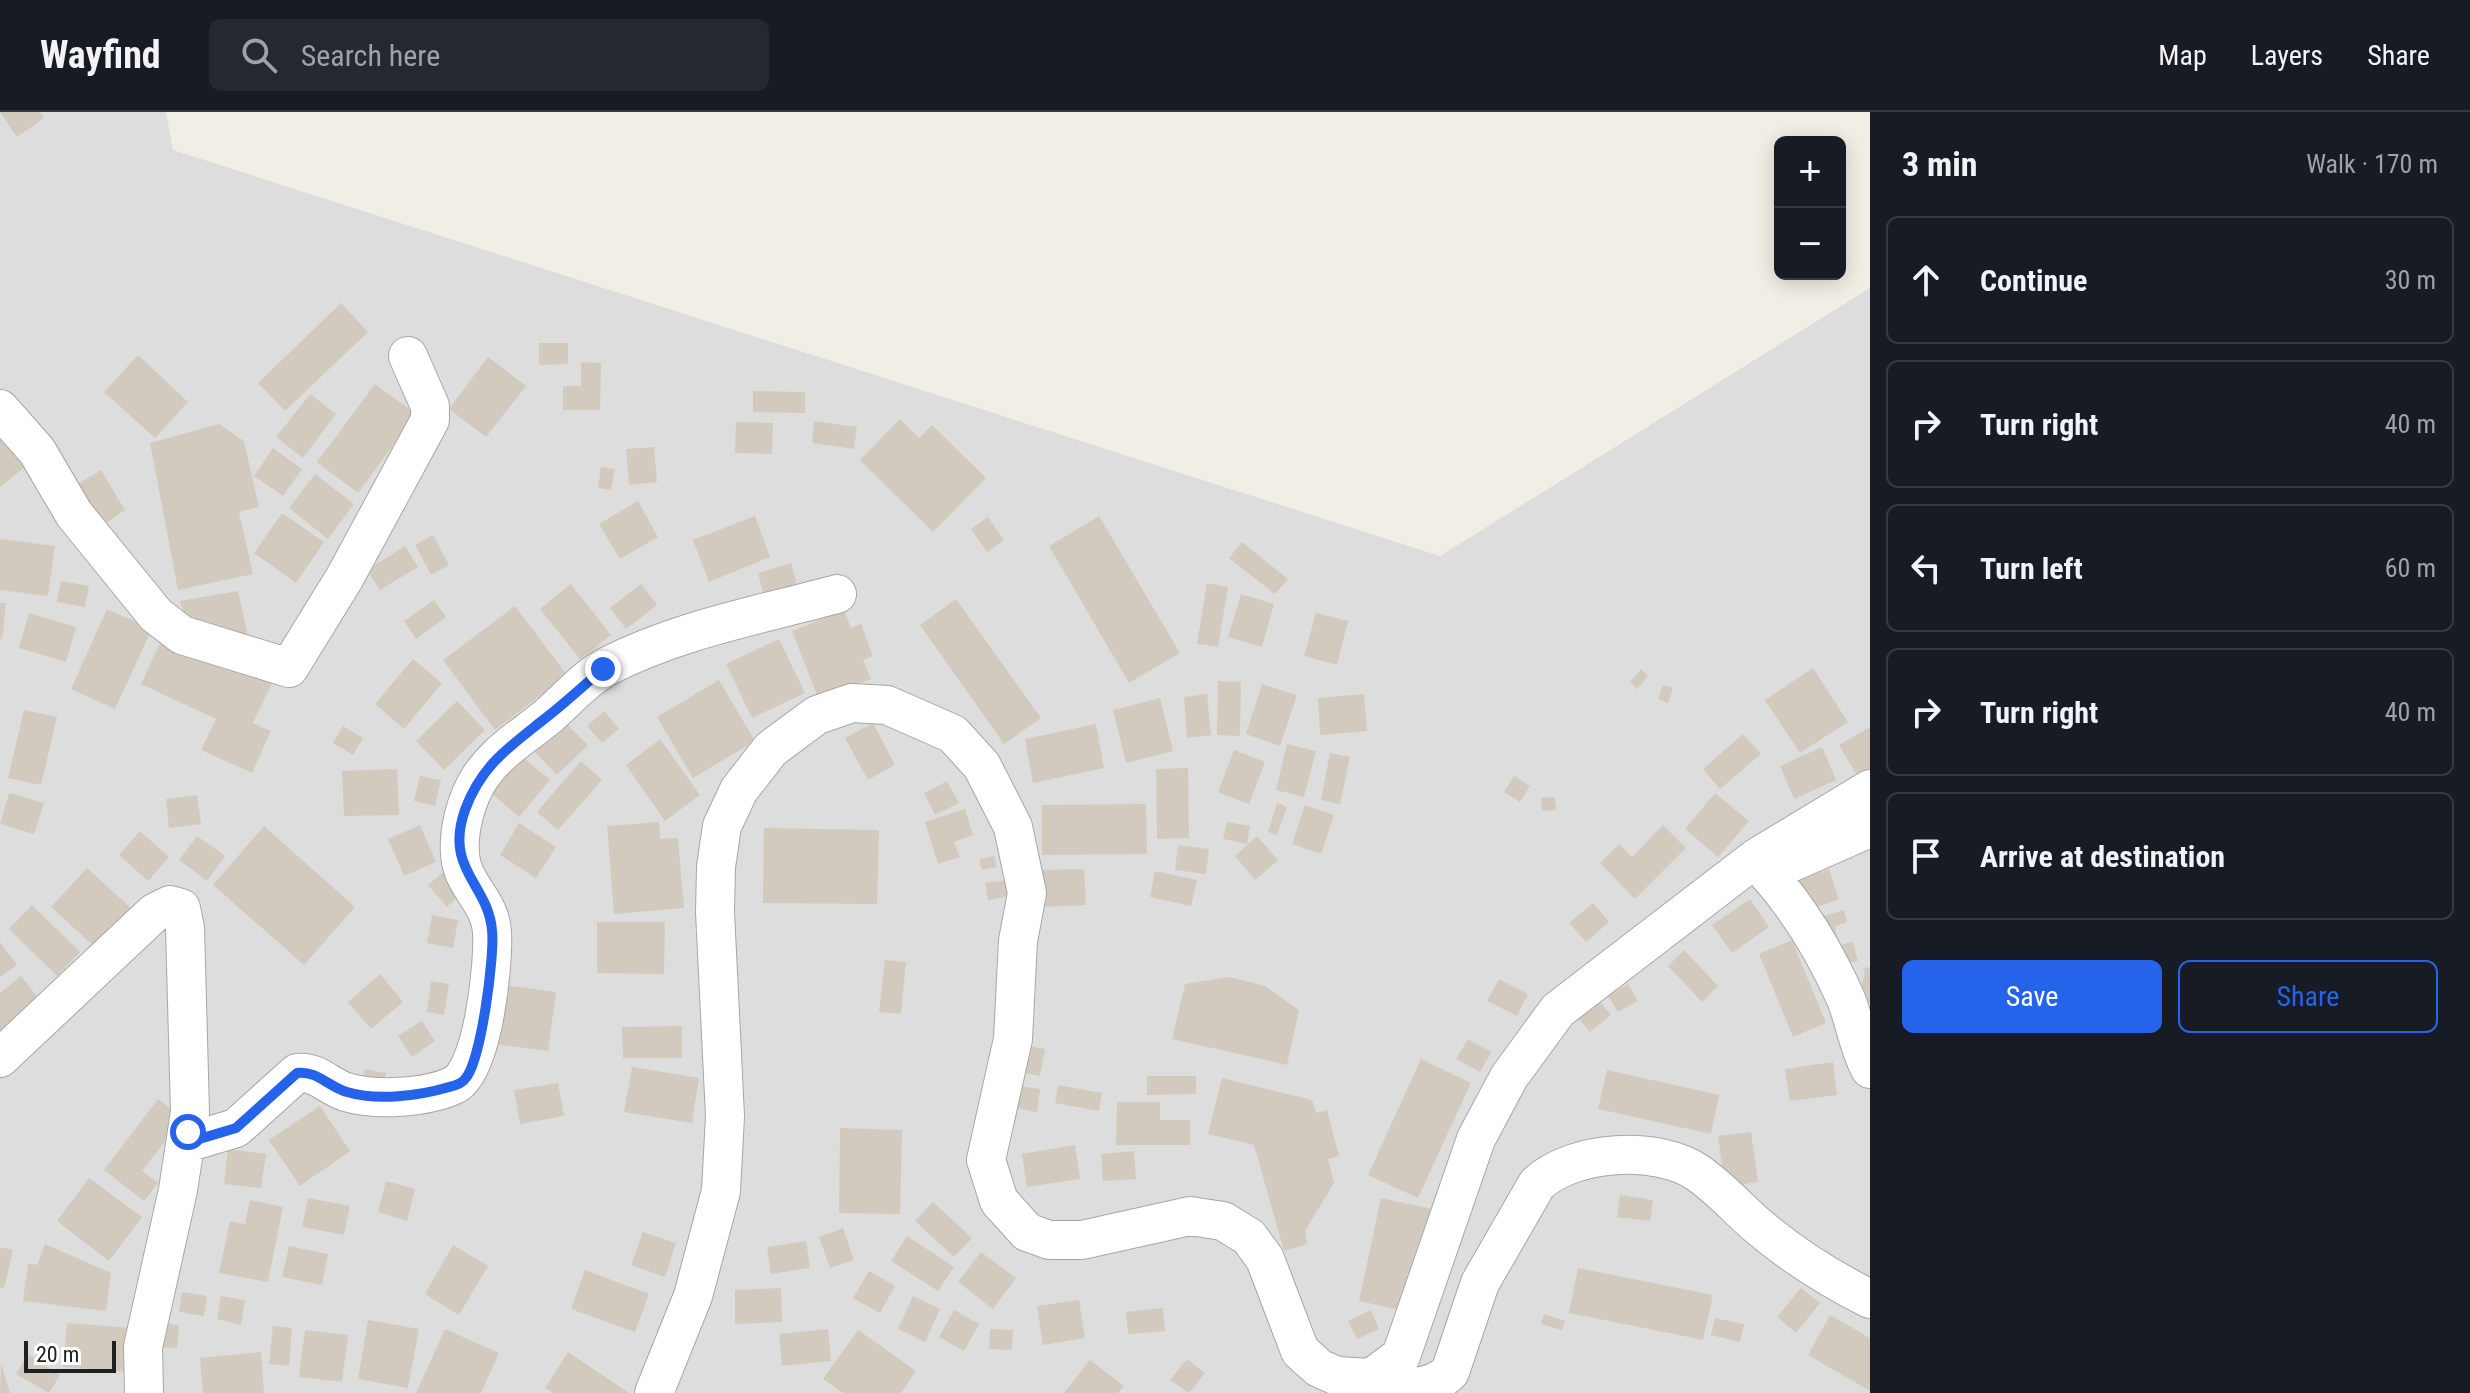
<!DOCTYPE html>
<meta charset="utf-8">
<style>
body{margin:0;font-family:"Roboto Condensed",sans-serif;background:#242831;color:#f1f3f6}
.controls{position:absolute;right:24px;top:24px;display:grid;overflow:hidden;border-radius:12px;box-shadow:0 4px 20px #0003}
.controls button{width:72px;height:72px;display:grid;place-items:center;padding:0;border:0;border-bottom:2px solid #363941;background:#171b24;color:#f1f3f6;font:40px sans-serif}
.scale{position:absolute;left:24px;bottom:20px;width:92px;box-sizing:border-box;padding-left:8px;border:4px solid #202020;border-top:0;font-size:22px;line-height:28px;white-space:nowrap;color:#202020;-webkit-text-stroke:6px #fff;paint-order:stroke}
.stop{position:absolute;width:24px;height:24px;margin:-18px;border:6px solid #2563eb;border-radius:50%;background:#fff}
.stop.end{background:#2563eb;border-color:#fff;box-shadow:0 2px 8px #0008}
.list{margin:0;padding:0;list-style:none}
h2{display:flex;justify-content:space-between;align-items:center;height:104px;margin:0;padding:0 32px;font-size:34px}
h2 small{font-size:26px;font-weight:400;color:#9ea1a6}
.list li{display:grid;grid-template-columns:52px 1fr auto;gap:24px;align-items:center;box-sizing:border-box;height:128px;margin:0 16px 16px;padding:0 16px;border:2px solid #363941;border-radius:12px}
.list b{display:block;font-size:30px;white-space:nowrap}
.list em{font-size:26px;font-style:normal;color:#9ea1a6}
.actions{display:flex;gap:16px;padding:24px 32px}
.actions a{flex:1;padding:18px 0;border:2px solid #2563eb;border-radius:12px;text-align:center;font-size:28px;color:#2563eb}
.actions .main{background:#2563eb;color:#fff}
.icon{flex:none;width:44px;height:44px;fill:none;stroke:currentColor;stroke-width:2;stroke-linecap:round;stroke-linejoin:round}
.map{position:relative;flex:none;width:1870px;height:1281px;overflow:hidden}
header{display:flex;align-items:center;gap:48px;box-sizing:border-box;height:112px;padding:0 40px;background:#171b24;border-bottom:2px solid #363941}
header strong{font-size:38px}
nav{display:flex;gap:44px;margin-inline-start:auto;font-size:28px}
.search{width:560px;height:72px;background:#242831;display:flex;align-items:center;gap:20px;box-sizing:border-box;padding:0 28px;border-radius:12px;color:#9ea1a6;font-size:30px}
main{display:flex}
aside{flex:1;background:#171b24}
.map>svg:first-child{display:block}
</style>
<header>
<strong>Wayfind</strong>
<div class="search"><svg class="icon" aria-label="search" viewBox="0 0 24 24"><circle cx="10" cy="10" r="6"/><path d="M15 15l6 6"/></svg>Search here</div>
<nav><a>Map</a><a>Layers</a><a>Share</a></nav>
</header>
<main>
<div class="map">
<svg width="1870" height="1281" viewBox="0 0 1870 1281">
<rect width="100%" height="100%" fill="#f1efe5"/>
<path fill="#dedddd" d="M0 0H166L173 38 1440 444 1870 176V1281H0Z"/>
<path fill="#d2cabe" d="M0 0H40L44 6 17 25Z
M341 191 368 220 285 299 258 271Z
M539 231H568V252L539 253Z
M138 243 188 290 155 326 104 280Z
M488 245 526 274 486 325 449 297Z
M581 250 601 251 600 298H563V274H581Z
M375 272 416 302 358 381 317 350Z
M753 279 805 280V301L753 300Z
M310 282 336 302 303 346 276 325Z
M900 307 919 326 932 313 986 366 933 420 860 348Z
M814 309 857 315 854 337 812 331Z
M736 310 773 311 772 342 735 341Z
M219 312 244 329 259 395 239 400 253 462 178 478 150 331Z
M0 320 26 354 0 375Z
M654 335 657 370 629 373 626 337Z
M273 336 302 357 283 384 254 364Z
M601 355 615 357 611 378 598 376Z
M101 358 125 398 101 414 76 373Z
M315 362 354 392 328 427 289 396Z
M638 389 658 425 620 447 599 412Z
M282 401 324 430 296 471 254 441Z
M755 404 770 445 709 470 693 428Z
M1099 404 1180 541 1129 571 1049 434Z
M988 405 1004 428 987 440 971 417Z
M433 423 449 453 431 463 415 433Z
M0 427 55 434 48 484 0 478Z
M1242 430 1288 467 1275 482 1229 446Z
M405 434 418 455 380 478 367 458Z
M791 451 798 477 765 487 758 461Z
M61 469 89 474 85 495 57 490Z
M1207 471 1228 475 1218 535 1197 532Z
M571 472 611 523 580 547 540 497Z
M641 472 657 493 626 517 610 496Z
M238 479 249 529 188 511 180 489Z
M1241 482 1274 492 1262 535 1228 525Z
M956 487 1041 606 1004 632 920 513Z
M434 488 446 505 416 527 404 509Z
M0 491H6L2 527H0Z
M515 494 567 563 495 618 443 548Z
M107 497 152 517 115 597 71 577Z
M844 498 851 516 861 512 873 544 863 548 871 567 819 588 792 519Z
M29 501 76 515 66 550 19 536Z
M1316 501 1348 509 1337 553 1304 544Z
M165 521 272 571 253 611 271 619 252 661 201 638 216 607 141 572Z
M779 527 805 581 752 606 726 552Z
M413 547 442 571 404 617 375 592Z
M1813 556 1848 610 1800 641 1765 588Z
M1641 557 1648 564 1637 577 1630 570Z
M719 568 755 629 693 666 657 605Z
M1218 569 1241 570 1240 624 1217 623Z
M1262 572 1297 583 1280 634 1246 622Z
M1663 573 1673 576 1668 591 1658 587Z
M1207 582 1211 623 1187 626 1184 585Z
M1364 582 1367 619 1320 623 1318 586Z
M1160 586 1173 639 1126 651 1113 598Z
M457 589 485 618 444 658 416 629Z
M24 598 57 605 41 673 8 666Z
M604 599 619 617 602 631 587 614Z
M561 606 588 633 557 663 530 635Z
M873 611 895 653 868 668 845 626Z
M1096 612 1104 656 1033 671 1025 627Z
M343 614 363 626 353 643 333 631Z
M1870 615V660L1859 667 1839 633Z
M1743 622 1761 642 1720 677 1703 657Z
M660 627 700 683 665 709 626 653Z
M1287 632 1316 639 1304 685 1276 678Z
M1822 635 1836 668 1794 687 1780 654Z
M1234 638 1265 650 1249 692 1218 680Z
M1330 641 1350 645 1340 692 1321 688Z
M519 642 550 668 519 705 488 678Z
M581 649 602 668 558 718 537 700Z
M1188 656 1189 726 1157 727 1156 657Z
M397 657 399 703 344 704 342 659Z
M420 664 441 668 435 694 414 689Z
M1514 664 1530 674 1520 690 1504 680Z
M947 669 959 691 935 703 924 681Z
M9 681 44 691 34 722 0 712Z
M1715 681 1749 709 1718 745 1685 717Z
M197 683 201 712 169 716 166 687Z
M1555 685 1556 698 1542 699 1541 686Z
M1277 691 1287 695 1277 723 1268 720Z
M1146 692 1147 742 1042 743V693Z
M1305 693 1334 703 1321 742 1292 732Z
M965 697 973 723 954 730 960 745 938 752 925 710Z
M659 710 660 727 678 726 684 796 614 802 607 714Z
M1227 710 1250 714 1247 732 1223 727Z
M519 711 556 735 536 766 500 743Z
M420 713 436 750 404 764 388 727Z
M1663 713 1686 736 1635 787 1600 751 1619 732 1632 745Z
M264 714 355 795 304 853 213 773Z
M764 716 879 718 877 792 763 791Z
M140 719 169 745 148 769 119 743Z
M197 724 225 744 207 769 179 748Z
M1257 724 1278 748 1255 768 1235 744Z
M1178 733 1209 737 1206 762 1175 758Z
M994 744 997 755 982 758 979 747Z
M87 756 133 798 97 837 51 795Z
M447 757 465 778 447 795 428 773Z
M1084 757 1086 793 1043 795 1041 758Z
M1829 757 1839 787 1809 798 1798 768Z
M1155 759 1197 768 1191 794 1150 785Z
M1007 768 1009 784 988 788 985 771Z
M1750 787 1769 815 1732 841 1712 813Z
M1593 791 1609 810 1586 830 1569 811Z
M32 793 80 840 57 864 9 817Z
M1844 798 1847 810 1835 814 1837 825 1823 829 1816 806Z
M432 803 458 808 453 836 427 831Z
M597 810H665L664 862 597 861Z
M1792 828 1826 911 1793 925 1759 842Z
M0 830 17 853 0 865Z
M1853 830 1858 849 1839 853 1834 834Z
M1684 838 1718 874 1702 890 1668 854Z
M885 848 906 850 901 902 879 900Z
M1865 855 1870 856V891L1860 889Z
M380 862 403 890 371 917 348 890Z
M21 864 40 888 0 920V881Z
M1229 865 1265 874 1299 898 1287 953 1172 927 1185 872Z
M1499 867 1528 882 1517 904 1487 889Z
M431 869 449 872 444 903 427 900Z
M497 872 556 880 548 939 488 931Z
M1628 872 1638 889 1618 900 1608 884Z
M1599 889 1611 903 1590 920 1578 906Z
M422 909 435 929 412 945 398 924Z
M682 914V946H623L622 915Z
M1468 927 1491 940 1480 960 1456 947Z
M1022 933 1045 937 1040 964 1016 959Z
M1421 947 1471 971 1418 1086 1368 1063Z
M1833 950 1837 983 1790 989 1785 957Z
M632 955 699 966 692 1011 624 1000Z
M365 957 386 961 383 975 362 970Z
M1607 958 1719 983 1711 1022 1598 997Z
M1147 964H1196V982L1147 983Z
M1222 966 1312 988 1316 1001 1327 998 1339 1044 1328 1047 1334 1071 1305 1119 1307 1132 1284 1139 1254 1033 1208 1022Z
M558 971 564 1004 520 1012 514 978Z
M1058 973 1102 981 1099 999 1055 991Z
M1018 974 1040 977 1037 1000 1015 996Z
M158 987 183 1006 142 1059 158 1071 144 1089 104 1058Z
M1117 990H1160V1008H1190V1033H1116Z
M320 994 350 1039 300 1074 269 1028Z
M840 1016 902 1018 900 1102 839 1101Z
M1751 1020 1758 1070 1725 1075 1718 1024Z
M1075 1033 1080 1067 1027 1075 1022 1042Z
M228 1037 266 1042 261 1076 224 1072Z
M1134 1039 1136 1067 1103 1069 1101 1042Z
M89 1066 142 1105 109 1149 57 1109Z
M386 1069 415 1077 407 1109 378 1100Z
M1620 1083 1653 1088 1650 1109 1617 1105Z
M308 1086 350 1094 344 1123 302 1115Z
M1381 1086 1437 1098 1405 1199 1359 1189Z
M250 1088 283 1095 268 1170 219 1161 230 1109 245 1112Z
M933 1090 972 1126 954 1145 915 1109Z
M843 1116 854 1148 830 1156 819 1125Z
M643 1120 676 1131 665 1165 631 1153Z
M907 1124 954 1155 938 1179 891 1149Z
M806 1129 810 1156 771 1162 767 1135Z
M45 1132 111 1161 106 1199 23 1189 28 1151 37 1153Z
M453 1133 488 1154 459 1203 425 1182Z
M289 1134 328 1142 322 1173 282 1165Z
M0 1135 13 1138 4 1177 0 1176Z
M981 1140 1016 1166 993 1197 958 1170Z
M1578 1156 1713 1183 1703 1228 1569 1201Z
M585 1158 649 1182 635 1220 571 1197Z
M869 1159 895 1174 880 1201 853 1186Z
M781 1176 782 1210 735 1212V1178Z
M1801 1176 1820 1191 1796 1221 1777 1205Z
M182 1180 207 1184 204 1204 179 1200Z
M221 1184 245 1188 241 1213 217 1207Z
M913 1184 940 1197 925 1230 898 1217Z
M1079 1188 1085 1226 1043 1233 1037 1194Z
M1163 1196 1165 1219 1128 1222 1126 1200Z
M954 1198 979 1212 964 1239 939 1225Z
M1371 1198 1379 1217 1357 1227 1348 1209Z
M1544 1202 1565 1209 1562 1218 1541 1212Z
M1830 1203 1870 1226V1279L1808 1243Z
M1715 1206 1744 1212 1740 1230 1711 1223Z
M368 1208 419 1217 408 1276 358 1267Z
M67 1211 132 1216 129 1260 63 1255Z
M155 1211 179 1213 177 1236 154 1235Z
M273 1214 292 1216 289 1254 269 1252Z
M445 1217 499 1241 481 1281H416Z
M828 1217 831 1249 782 1254 779 1222Z
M990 1217 1013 1218 1012 1238 989 1237Z
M305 1218 348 1223 342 1270 299 1265Z
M858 1218 916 1259 901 1281H843L823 1267Z
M261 1240 264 1281H203L200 1246Z
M568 1240 629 1281H553L545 1276Z
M28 1242 60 1263 49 1281 16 1262Z
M1187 1247 1205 1261 1189 1281 1170 1268Z
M1090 1248 1124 1274 1118 1281H1064Z
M1 1251 10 1281H0Z"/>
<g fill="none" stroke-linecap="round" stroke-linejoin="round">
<g stroke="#a7a7a7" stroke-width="40">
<path id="minor" d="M0 297 37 339 74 402 156 503 182 523 289 556 345 465 430 308V294L408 244
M1772 759 1870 716
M1767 761C1799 797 1826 842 1846 887 1855 910 1858 935 1870 957
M0 946 154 801 170 793 181 796 185 816 190 1000 178 1078 143 1235 144 1281
M186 1031 236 1016 297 961C316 958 329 975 346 980 375 989 427 986 454 973 483 960 494 851 492 820 491 796 473 781 464 760 454 734 463 696 476 672 493 642 520 627 546 606 565 590 584 567 606 555 677 518 759 503 837 482
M1371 1266C1400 1276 1428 1281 1450 1260L1480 1171 1537 1072C1573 1038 1658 1033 1698 1061 1720 1076 1738 1097 1758 1114 1792 1143 1830 1167 1870 1187
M654 1281 693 1184 721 1079 725 1004 715 800 716 755 722 714 739 678 771 637 817 603 852 591 887 593 953 622 982 654 1013 715 1027 781 1018 829 1013 927 986 1048 999 1089 1027 1120 1049 1128H1082L1190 1104 1223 1109 1249 1125 1265 1147 1300 1239 1319 1256 1337 1264 1371 1266 1401 1244 1476 1027 1509 965 1558 898 1756 746 1870 677"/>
</g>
<use href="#minor" stroke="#fff" stroke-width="38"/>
</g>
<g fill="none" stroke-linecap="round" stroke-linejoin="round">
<path stroke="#2563eb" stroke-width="10" d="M188 1020 186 1031 236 1016 297 961C316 958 329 975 347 980 377 989 419 984 449 975 454 974 462 971 465 967 481 951 495 842 492 818 488 772 444 757 465 698 481 654 508 636 543 608 564 592 583 574 603 557"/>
</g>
</svg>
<div class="controls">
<button>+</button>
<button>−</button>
</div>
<div class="scale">20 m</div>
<div class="stop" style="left:188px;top:1020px"></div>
<div class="stop end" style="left:603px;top:557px"></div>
</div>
<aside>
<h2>3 min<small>Walk · 170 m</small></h2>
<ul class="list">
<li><svg class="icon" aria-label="ahead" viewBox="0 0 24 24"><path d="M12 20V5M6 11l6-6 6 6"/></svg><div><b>Continue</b></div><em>30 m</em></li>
<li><svg class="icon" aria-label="right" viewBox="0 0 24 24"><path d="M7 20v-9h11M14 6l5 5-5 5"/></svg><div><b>Turn right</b></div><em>40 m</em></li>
<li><svg class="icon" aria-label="left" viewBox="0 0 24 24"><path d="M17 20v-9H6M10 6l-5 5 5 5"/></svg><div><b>Turn left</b></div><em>60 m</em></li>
<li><svg class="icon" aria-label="right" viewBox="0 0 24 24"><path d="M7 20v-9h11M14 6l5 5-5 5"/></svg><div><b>Turn right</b></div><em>40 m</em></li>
<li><svg class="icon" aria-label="arrive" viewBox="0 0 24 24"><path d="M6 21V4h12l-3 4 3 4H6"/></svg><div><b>Arrive at destination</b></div></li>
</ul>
<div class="actions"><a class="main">Save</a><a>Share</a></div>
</aside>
</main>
